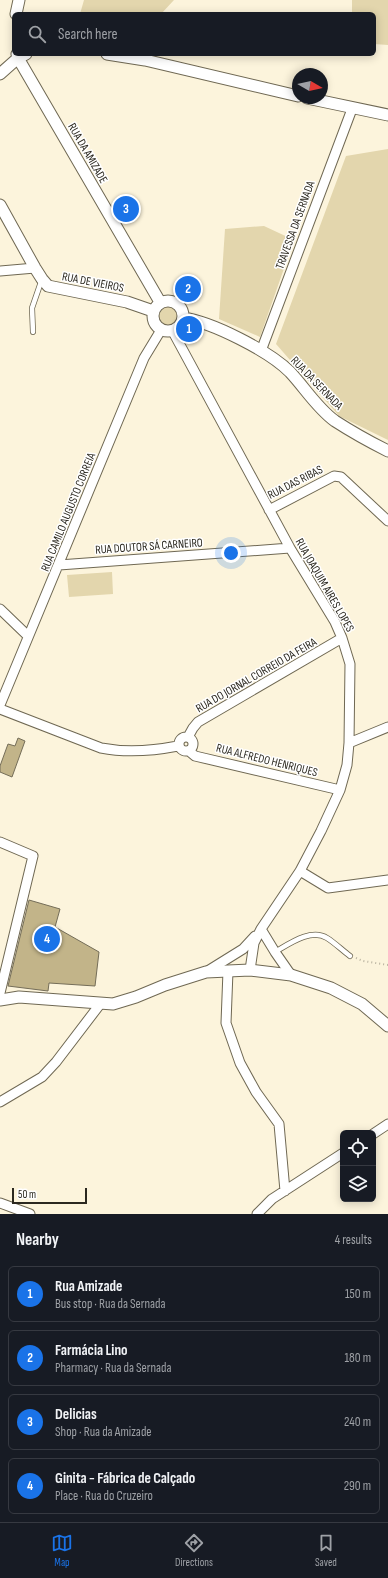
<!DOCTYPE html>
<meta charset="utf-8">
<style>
body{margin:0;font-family:"Sofia Sans Condensed",sans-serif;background:#20242c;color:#f1f3f6}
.controls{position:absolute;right:12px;bottom:12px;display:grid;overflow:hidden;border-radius:6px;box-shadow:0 2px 10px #0003}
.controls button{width:36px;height:36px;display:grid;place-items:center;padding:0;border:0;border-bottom:1px solid #363941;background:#171b24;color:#f1f3f6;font:20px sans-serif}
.compass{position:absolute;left:292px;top:68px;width:36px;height:36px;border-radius:50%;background:#171b24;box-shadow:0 2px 10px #0003;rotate:99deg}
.scale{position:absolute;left:12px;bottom:10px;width:75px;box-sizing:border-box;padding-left:4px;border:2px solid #2b281f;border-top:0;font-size:11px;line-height:14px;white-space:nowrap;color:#2b281f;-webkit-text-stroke:3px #fff;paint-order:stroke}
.you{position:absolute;left:231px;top:553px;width:14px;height:14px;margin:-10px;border:3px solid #fff;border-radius:50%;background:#1a73e8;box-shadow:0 0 0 6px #1a73e833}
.badge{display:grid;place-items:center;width:26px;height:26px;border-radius:50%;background:#1a73e8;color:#fff;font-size:13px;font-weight:700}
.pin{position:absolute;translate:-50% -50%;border:2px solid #fff;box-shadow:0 1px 4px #0006}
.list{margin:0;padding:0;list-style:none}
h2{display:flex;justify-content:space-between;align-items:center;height:52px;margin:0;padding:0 16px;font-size:17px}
h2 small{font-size:13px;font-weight:400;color:#9ea1a6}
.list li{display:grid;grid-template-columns:26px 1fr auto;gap:12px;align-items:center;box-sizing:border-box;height:56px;margin:0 8px 8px;padding:0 8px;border:1px solid #363941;border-radius:6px}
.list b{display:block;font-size:15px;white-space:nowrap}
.list p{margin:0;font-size:13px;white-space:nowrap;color:#9ea1a6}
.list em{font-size:13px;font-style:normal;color:#9ea1a6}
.icon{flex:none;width:22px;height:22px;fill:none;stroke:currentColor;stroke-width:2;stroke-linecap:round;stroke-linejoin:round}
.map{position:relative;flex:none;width:388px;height:1214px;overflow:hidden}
.search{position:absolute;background:#171b24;box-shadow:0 2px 10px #0003;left:12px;right:12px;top:12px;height:44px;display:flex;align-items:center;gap:10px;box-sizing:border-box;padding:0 14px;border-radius:6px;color:#9ea1a6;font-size:15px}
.sheet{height:308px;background:#171b24}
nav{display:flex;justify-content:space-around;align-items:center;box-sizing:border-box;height:56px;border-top:1px solid #363941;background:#171b24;font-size:11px;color:#9ea1a6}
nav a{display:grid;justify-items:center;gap:2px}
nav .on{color:#1a73e8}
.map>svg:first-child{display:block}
</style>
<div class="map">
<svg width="388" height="1214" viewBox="0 0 388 1214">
<rect width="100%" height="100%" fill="#fcf4dc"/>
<path fill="#e3d6ad" d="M84 0H174L161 14H80Z
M352 0H388V45L374 44V14H352Z
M388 149V440L339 416 276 344 346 156Z
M264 226 294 240 260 337 219 319 225 229Z
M159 316a9 9 0 1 1 18 0a9 9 0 1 1-18 0Z
M112 572 113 594 69 597 67 575Z"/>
<path fill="#c2b489" stroke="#746d58" d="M18 738 25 741 12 777 0 772V766L8 744 15 746Z
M29 900 60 909 55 927 99 952 95 986 49 983 48 991 8 986Z"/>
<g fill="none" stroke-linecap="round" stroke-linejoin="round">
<g stroke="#6f6853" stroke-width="6">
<path id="service" d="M33 332 32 308 42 279
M275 952C289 944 311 928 327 938 335 943 342 950 350 956"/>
</g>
<g stroke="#6f6853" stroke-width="11">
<path id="minor" d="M0 271 35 268
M172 330 290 548 335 622 342 638 350 664 349 743 347 765 340 790 321 831 300 871 261 929 254 943 250 970
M261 351 352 109
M269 510 334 476 341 477 388 521
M59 565 290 548
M0 609 28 636
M0 705 144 358 161 330
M0 709 101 748C127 753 152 751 178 746
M179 744a7 7 0 1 1 14 0a7 7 0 1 1-14 0Z
M188 737 193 728 198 722 342 638
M349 743 388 727
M189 751 195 756 340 790
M0 842 33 856 0 993
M300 871 328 888 388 880
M261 929 275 952 291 975
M228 971 226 1023 240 1063 256 1092 279 1124 285 1191
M206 972 243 949 255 936
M0 1102 42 1077 56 1062 101 1003
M373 1134 388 1124
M0 1203 30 1214
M257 1214 272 1199 343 1153"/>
</g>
<g stroke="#6f6853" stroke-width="13">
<path id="tertiary" d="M16 14 19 0
M17 54 18 58 160 302
M107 54 145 60 298 96
M0 74 18 58 26 54
M307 98 388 115
M0 205 35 268 42 279 48 286 127 302 153 311
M153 316a15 15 0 1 1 30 0a15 15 0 1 1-30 0Z
M183 318C212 322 269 351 290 372 305 388 317 408 335 421 352 432 370 442 388 451
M0 1000 19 997 113 1004 136 997 165 985 206 972 250 970 291 975 331 988 362 1004 388 1026"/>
</g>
<path stroke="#b8b29f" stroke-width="2" stroke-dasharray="1 3" stroke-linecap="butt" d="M356 958 363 961 388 965"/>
<use href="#service" stroke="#fff" stroke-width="4.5"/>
<use href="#minor" stroke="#fff" stroke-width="9"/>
<use href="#tertiary" stroke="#fff" stroke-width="11"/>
</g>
<g text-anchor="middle" stroke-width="3" stroke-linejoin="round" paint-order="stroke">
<g font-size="12" fill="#2b281f" stroke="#fff">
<text transform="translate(88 153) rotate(60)" y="4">RUA DA AMIZADE</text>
<text transform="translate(295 225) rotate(-70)" y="4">TRAVESSA DA SERNADA</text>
<text transform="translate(93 282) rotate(11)" y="4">RUA DE VIEIROS</text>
<text transform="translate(317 383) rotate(46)" y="4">RUA DA SERNADA</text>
<text transform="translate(295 482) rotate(-27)" y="4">RUA DAS RIBAS</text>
<text transform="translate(68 512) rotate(-68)" y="4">RUA CAMILO AUGUSTO CORREIA</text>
<text transform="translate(149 546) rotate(-4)" y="4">RUA DOUTOR SÁ CARNEIRO</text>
<text transform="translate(325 585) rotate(60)" y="4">RUA JOAQUIM AIRES LOPES</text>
<text transform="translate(256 675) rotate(-30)" y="4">RUA DO JORNAL CORREIO DA FEIRA</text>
<text transform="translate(267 760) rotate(14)" y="4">RUA ALFREDO HENRIQUES</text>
</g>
</g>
</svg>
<div class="controls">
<button><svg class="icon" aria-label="locate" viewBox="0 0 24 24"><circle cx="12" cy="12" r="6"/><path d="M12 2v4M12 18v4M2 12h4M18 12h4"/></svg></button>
<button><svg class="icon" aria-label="layers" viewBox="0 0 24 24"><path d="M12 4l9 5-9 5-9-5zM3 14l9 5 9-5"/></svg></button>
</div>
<svg class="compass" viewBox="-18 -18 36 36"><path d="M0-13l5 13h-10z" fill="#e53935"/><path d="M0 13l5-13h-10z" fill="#9ea1a6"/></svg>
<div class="scale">50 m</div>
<div class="you"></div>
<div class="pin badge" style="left:189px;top:329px">1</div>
<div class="pin badge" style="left:188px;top:289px">2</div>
<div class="pin badge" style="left:126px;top:209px">3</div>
<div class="pin badge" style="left:47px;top:939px">4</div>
<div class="search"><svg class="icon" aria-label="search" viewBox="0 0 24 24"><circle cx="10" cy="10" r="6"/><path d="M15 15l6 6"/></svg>Search here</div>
</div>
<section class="sheet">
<h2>Nearby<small>4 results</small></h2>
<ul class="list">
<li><span class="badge">1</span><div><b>Rua Amizade</b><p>Bus stop · Rua da Sernada</p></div><em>150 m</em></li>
<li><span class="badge">2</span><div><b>Farmácia Lino</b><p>Pharmacy · Rua da Sernada</p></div><em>180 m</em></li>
<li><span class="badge">3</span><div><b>Delicias</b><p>Shop · Rua da Amizade</p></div><em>240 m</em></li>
<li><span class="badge">4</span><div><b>Ginita - Fábrica de Calçado</b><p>Place · Rua do Cruzeiro</p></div><em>290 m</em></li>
</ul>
</section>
<nav>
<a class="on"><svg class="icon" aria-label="map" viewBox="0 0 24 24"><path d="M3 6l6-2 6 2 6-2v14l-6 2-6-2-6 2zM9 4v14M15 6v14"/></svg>Map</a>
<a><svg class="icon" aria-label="directions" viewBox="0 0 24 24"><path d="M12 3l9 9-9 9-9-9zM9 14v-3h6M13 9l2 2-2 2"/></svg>Directions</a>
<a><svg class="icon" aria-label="saved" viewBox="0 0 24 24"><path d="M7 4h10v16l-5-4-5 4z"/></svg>Saved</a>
</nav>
